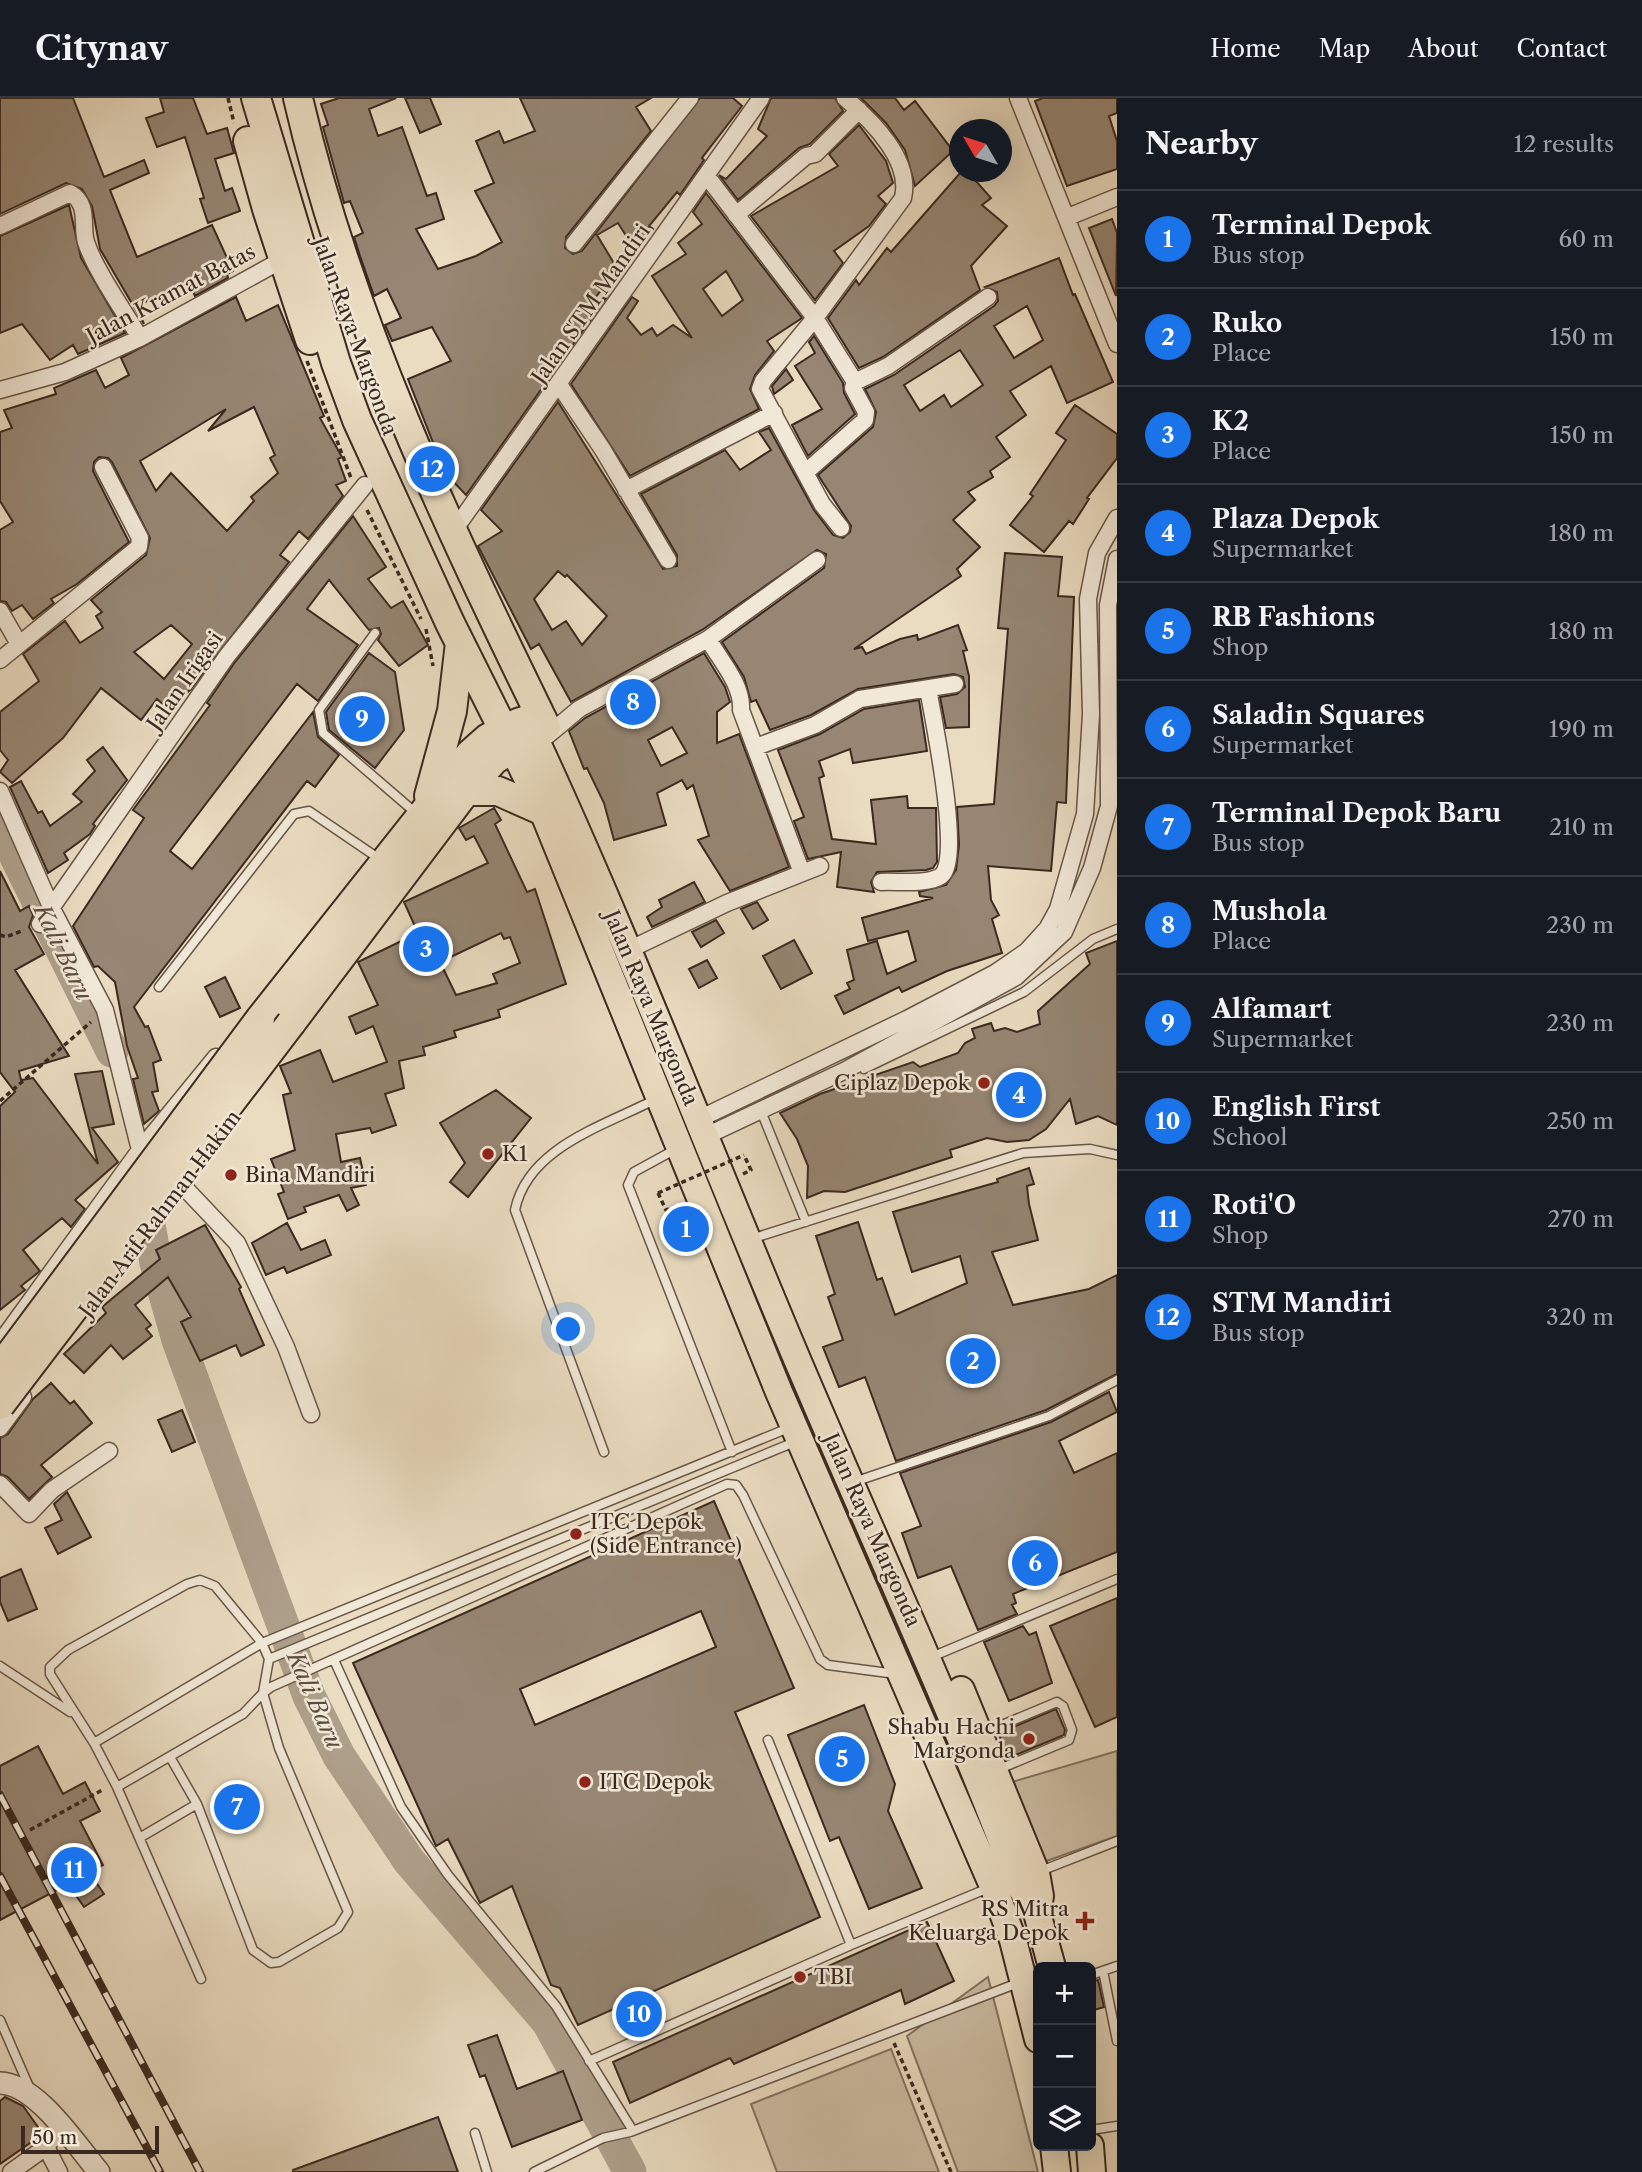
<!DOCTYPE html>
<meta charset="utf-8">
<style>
body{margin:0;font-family:"Libre Caslon Text",serif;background:#242831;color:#f1f3f6}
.controls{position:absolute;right:21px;bottom:21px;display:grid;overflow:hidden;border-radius:10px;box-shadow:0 7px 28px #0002}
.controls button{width:63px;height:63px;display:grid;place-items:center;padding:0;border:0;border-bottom:2px solid #363941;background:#171b24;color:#f1f3f6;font:35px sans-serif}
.compass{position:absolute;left:949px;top:21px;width:63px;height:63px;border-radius:50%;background:#171b24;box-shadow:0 7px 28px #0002;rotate:309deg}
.scale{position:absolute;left:21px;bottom:18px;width:138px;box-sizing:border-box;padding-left:7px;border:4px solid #3b291f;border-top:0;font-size:19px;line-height:24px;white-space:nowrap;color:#3b291f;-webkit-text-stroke:5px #f1e8d7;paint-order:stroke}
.you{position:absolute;left:569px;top:1232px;width:24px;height:24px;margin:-18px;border:5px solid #fff;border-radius:50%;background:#1a73e8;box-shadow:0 0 0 10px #1a73e833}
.badge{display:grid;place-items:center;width:46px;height:46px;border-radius:50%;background:#1a73e8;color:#fff;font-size:23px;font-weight:700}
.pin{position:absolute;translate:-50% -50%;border:4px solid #fff;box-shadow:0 2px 7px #0006}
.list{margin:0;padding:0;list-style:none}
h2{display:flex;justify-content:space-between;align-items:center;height:91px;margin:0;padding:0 28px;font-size:30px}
h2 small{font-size:23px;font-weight:400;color:#9ea1a6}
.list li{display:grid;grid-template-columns:46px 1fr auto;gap:21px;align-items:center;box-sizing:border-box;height:98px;padding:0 28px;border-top:2px solid #363941}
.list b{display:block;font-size:26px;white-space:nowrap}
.list p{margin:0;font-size:23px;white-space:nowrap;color:#9ea1a6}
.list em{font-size:23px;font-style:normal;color:#9ea1a6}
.icon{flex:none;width:38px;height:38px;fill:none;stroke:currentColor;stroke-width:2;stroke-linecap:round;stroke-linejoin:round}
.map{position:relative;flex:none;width:1117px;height:2074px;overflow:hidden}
header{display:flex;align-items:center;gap:42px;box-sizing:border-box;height:98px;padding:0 35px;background:#171b24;border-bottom:2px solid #363941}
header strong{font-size:33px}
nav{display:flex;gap:38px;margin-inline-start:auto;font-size:24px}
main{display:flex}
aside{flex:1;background:#171b24}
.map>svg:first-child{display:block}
</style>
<header>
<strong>Citynav</strong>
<nav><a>Home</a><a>Map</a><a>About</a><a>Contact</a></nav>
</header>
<main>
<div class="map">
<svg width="1117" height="2074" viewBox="0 0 1117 2074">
<rect width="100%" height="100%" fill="#eadcc1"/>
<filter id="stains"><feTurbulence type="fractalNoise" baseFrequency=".00286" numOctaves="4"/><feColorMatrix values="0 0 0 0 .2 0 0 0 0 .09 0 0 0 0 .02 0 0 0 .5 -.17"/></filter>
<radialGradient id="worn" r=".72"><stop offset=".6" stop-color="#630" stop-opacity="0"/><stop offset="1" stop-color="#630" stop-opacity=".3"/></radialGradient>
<path fill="#ccbea5" stroke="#847462" stroke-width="2" d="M1117 1653V1738L1038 1766 1012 1684Z
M988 1879 1038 2074H958L907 1938Z
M891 1951 939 2074H777L751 2006Z"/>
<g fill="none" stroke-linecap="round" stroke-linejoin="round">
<path stroke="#ae9f8a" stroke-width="33" d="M0 716 16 759 112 953
M142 1089 156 1165 178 1242 309 1598 339 1658 409 1763 548 1924 630 2074"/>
</g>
<path fill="#968673" stroke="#3b291f" stroke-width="2" fill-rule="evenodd" d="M0 0H73L104 79 144 62 149 75 110 92 137 159 212 127 233 173 227 176 228 180 195 198 189 184 136 208 144 226 100 151 92 108 82 91 66 85 0 116Z
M160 0H193L207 36 227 30 234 55 215 61 225 93 232 90 240 113 208 125 200 101 204 100 185 39 157 49 146 20 164 14Z
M339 0H396L369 11 378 38 402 29 427 98 436 95 444 121 416 131 438 171 476 158 502 144 475 93 494 85 476 43 499 33 504 45 535 33 520 0H651L636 9 651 33 566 139 565 150 573 156 582 153 700 0H733L742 8 702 60 704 62 680 97 677 94 649 128 653 131 635 152 618 125 597 137 618 172 594 201 598 204 609 196 466 397 445 375 408 281 451 263 432 229 392 243 385 227 401 220 387 191 374 198 360 158 354 139 363 135 350 103 344 105 323 29 328 27 321 6Z
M405 0H430L441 26 420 35Z
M771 0H835L843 13 810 46 799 50 738 102 719 77 726 81 767 38 758 31Z
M861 0H895L904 12 915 3 953 53 915 88 905 52 886 25Z
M1043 0H1117V15L1109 18 1117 43V71L1067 88 1035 3Z
M859 27 886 63 893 85 878 98 886 106 869 128 834 153 843 165 815 202 751 118 838 68 829 56Z
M961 74H968L991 100 982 107 1007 128 971 168 980 192 883 259 859 270 828 220 856 182 859 187 887 150 891 154Z
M706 95 802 220 767 243 774 253 755 277 750 291 759 311 630 378 571 286 632 199 638 203 627 220 641 237 652 230 657 238 673 227 692 240 652 178 686 156 678 145 702 126 693 114ZM726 173 743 202 722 218 703 191Z
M69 107 81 160 125 235 78 256 73 247 50 262 22 226 0 235V138Z
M1112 121 1117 135 1116 198 1089 130Z
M1059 160 1073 197 1075 196 1113 284 1067 305 1051 268 1010 293 1026 317 996 339 1010 359 990 373 993 379 968 394 975 402 953 422 980 449 957 471 961 478 854 551 862 549 866 556 900 541 917 537 918 542 958 527 967 552 963 553 969 578V629L946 630 940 599 957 596 965 589 963 579 954 576 858 591 811 617 770 632 756 602 751 604 744 579 722 544 824 470 826 456 817 452 702 532 571 604 539 546 531 551 478 448 502 433 481 412 558 304 663 471 677 468V457L641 396 725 352 740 372 771 352 759 334 769 330 814 412 833 437 843 440 850 434 851 428 818 377 873 329 876 314 865 291 894 277 994 208 998 203 997 194 985 189ZM1027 208 1043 242 1014 260 994 228ZM960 252 983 287 951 309 944 297 920 313 904 287ZM558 473 565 479 567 477 607 518 582 547 566 523 552 532 534 501Z
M236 199 246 223 278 207 324 318 320 320 342 359 338 361 346 383 336 387 343 398 308 441 299 433 280 457 289 464 191 591 169 612 157 601 141 622 101 590 63 640 12 685 0 674 8 662 0 652V614L39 583 23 556 65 523 80 545 103 530 96 518 102 514 91 502 146 457 150 440 112 364 108 360 99 359 94 364 93 373 129 444 77 486 51 501 54 505 33 521 22 507 12 513 6 504 0 503V432L13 424 0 403V334L12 330 4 312 56 296 54 290 96 272 105 290 129 277 121 260ZM254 309 275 357 270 360 278 375 251 399 254 403 227 433 171 375 156 393 140 363 226 311 208 333ZM171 527 192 546 164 581 134 554Z
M814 238 843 285 844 295 855 316 808 358 792 327 822 311 795 268 815 255 809 244Z
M786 271 793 282 774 296 772 288Z
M1075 307 1117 336V360L1087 400 1089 401 1073 426 1069 423 1044 454 1010 427 1033 398 1030 396 1066 342 1056 335Z
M353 418 386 469 368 481 391 510 403 503 428 547 399 568 378 542 381 536 379 530 369 532 329 482 307 511 358 547 318 603 297 586 170 753 192 771 313 614 318 639 339 657 315 689 307 683 134 909 145 929 148 928 161 962 153 965 158 993 152 994 159 1013 144 1026 133 981 138 980 127 948 115 884 98 868 94 869 73 828 144 720 133 712 210 607 207 605 235 564Z
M1005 455 1062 459 1058 498 1074 499 1066 705 1057 704 1051 773 988 768 991 802 999 817 992 821 1002 855 947 873 902 894 899 889 844 916 835 898 850 891 847 885 854 882 847 852 877 843 887 876 916 863 908 833 868 843 862 820 933 800 920 798 919 794 946 787 956 772 959 747 957 709 994 706 1008 531 998 530Z
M369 555 395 574 404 632 375 670 329 632 326 614Z
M704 555 725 589 730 604 717 614V645L739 636 789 769 730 793 698 742 709 738 693 687 687 691 682 682 657 695 666 727 614 742 604 705 587 670 584 671 569 633 585 620ZM672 629 687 655 661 668 648 642Z
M919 602 927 653 853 665 850 651 819 663 824 678 819 680 832 741 876 746 871 702 907 698 908 710H936L937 764 933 770 926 772 877 774 871 784 874 794 837 789 841 754 808 761 794 723 804 719 778 652 820 636 864 611Z
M103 649 127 682 93 726 95 728 90 736 64 755 68 762 48 775 10 689 21 683 38 715 42 713 50 728 82 704 73 696 95 673 87 662Z
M494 710 501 722 495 726 527 794 535 791 566 886 498 912 500 919 454 933 456 939 423 949 425 957 399 963 404 990 385 996 396 1027 372 1035 370 1030 336 1036 341 1064 360 1060 366 1087 351 1090 359 1107 347 1113 339 1097 304 1109 306 1114 288 1121 278 1096 284 1094 271 1061 295 1052 283 997 291 995 280 968 320 952 333 984 387 964 373 928 356 936 349 919 378 907 358 864 418 835 404 804 488 765 474 738 466 742 459 730ZM501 835 504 841 510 839 520 865 493 876 497 885 456 897 440 864Z
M0 773 20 813 29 808 33 817 29 829 44 856 15 872 69 958 19 973 21 982 33 980 98 1066 75 976 102 973 114 1026 92 1030 118 1064 75 1102 85 1111 71 1129 62 1120 23 1152 40 1173 21 1188 25 1192 0 1212V1008L15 994 0 974Z
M694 784 705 804 652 829 647 819 662 809 659 802Z
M757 804 768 822 753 831 741 811Z
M716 822 724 835 701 849 692 834Z
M794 842 812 875 781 891 763 858Z
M1117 843V1027L1098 1018 1076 1026 1070 1001 1046 1031 1029 1042 1007 1044 987 1040 950 1052 952 1059 845 1094 824 1093 807 1100 808 1068 797 1041 780 1015 820 996 913 964 920 969 958 955 965 945 975 940 972 931 991 925 994 933 1005 930 1017 934 1040 926 1038 913 1090 866 1086 855Z
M707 862 717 880 699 890 689 871Z
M225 879 240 910 220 919 205 889Z
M496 992 531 1020 468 1099 450 1084 465 1065 440 1025Z
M1029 1070 1034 1086 1027 1088 1029 1106 1038 1142 992 1154 1013 1207 1089 1191 1117 1177V1276L1046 1312 896 1363 865 1279 839 1289 823 1249 843 1242 828 1199 835 1196 816 1138 858 1124 877 1182 882 1180 895 1217 967 1185 960 1158 912 1174 893 1114 998 1084 997 1081Z
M287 1125 301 1152 325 1142 331 1157 287 1175 284 1169 266 1177 252 1145Z
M205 1127 241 1189 239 1191 264 1247 241 1258 236 1247 200 1263 181 1224 191 1219 168 1179 135 1207 151 1227 146 1231 152 1238 123 1261 111 1247 84 1275 64 1256 106 1215 102 1209 160 1161 156 1152Z
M51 1285 70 1306 74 1303 92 1325 41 1367 52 1379 29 1401 8 1379 0 1376V1340L8 1336 33 1301Z
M1109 1294 1117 1314 1059 1343 1074 1375 1117 1355V1454L1013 1496 1016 1505 1012 1507 1017 1516 978 1532 951 1468 918 1480 902 1435 921 1428 900 1375 1051 1324Z
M182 1312 195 1344 172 1354 158 1322Z
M67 1394 91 1439 58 1456 45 1430 62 1422 54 1406Z
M714 1403 794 1590 735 1614 820 1819 578 1927 560 1890 551 1887 512 1788 480 1805 448 1741 436 1748 353 1565ZM701 1513 716 1549 535 1627 520 1591Z
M21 1471 37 1511 8 1523 0 1504V1480Z
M1117 1500V1619L1095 1629 1050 1528Z
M1023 1528 1029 1537 1036 1534 1052 1585 1009 1603 984 1544Z
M864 1607 895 1686 888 1713 922 1790 869 1811 839 1739 830 1743 788 1637Z
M1056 1611 1065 1632 1064 1637 1006 1661 999 1635Z
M38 1648 63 1696 85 1684 100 1713 80 1723 103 1767 89 1774 104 1796 84 1809 68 1786 0 1822V1668Z
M927 1824 954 1883 905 1906 901 1892 734 1966 730 1960 630 2005 613 1964Z
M1098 1882 1104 1909 1091 1913V1883Z
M497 1937 517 1991 563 1973 582 2022 512 2049 485 1977 480 1979 468 1947Z
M5 1999 23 2008 43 2036 0 2066V2003Z
M438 2019 458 2074H293V2072Z"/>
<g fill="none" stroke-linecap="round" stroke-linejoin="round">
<g stroke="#675648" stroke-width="11">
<path id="service" d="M375 535 319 612 323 635 417 716
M159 889 294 716 309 713 381 762
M864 971 1024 894 1093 841 1117 831
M763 1018 806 1124
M676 1051 634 1074 628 1087 732 1354
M751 1141 1023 1055 1090 1051 1117 1057
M604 1354 515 1112C528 1049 604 1028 656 1001
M854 1384 1049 1318 1117 1282
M929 1560 1117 1481
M269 1561 797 1343
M334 1562 401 1709 448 1777 556 1908 633 2033
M0 1568 70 1614
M983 1635 1057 1604 1063 1608 1072 1632 1069 1642 997 1672
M768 1642 851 1847
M94 1645 262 1545 791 1329
M170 1659 197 1706 253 1852 271 1865 279 1864 338 1830 348 1814 279 1650 263 1595 271 1589 727 1386 736 1387 743 1397 820 1561 828 1567 896 1576
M117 1689 243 1616 263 1595 269 1561 262 1545 215 1488 200 1482 187 1486 68 1552 50 1569V1576L94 1645 117 1689 201 1881
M141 1739 197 1706
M1038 1774 1117 1743
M1103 1873 1117 1943
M1091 1877 1117 1868
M0 1922 30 1991
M589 1963 851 1847 991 1789
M1091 2032 1117 2028
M475 2035 487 2074
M534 2074 603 2040 630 2034 1018 1885"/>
</g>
<g stroke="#675648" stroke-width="19">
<path id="minor" d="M1018 0 1117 246
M706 77 815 220 855 284
M736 117 806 58 815 56 859 12
M1068 119 1117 99
M0 128 70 95C90 106 81 128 86 144 95 172 124 213 140 240
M574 146 690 0
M560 288 603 352 668 462
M0 292 65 274 140 240 282 162
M806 374 865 322 866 314 853 290 855 284 888 268 988 199
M626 392 774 315
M841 430 822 406 760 291 763 283 815 220 903 100C912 62 872 23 845 0
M452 435 761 0
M0 513 19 546
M708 541C720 562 743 587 741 612L802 775
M0 562 139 449 140 440 103 369
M548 637 579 611 708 541 817 462
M756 649 815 627 860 601 955 586
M0 693 52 811 105 912 140 1052
M881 784C898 783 927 787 941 778 963 763 933 619 928 591
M40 826 227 558 365 387
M639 847 727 805 820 768
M699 1021 907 921 995 875 1027 853 1047 831 1058 811 1085 716 1091 616 1088 501 1097 455 1117 420
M706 1038 844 973 1016 879 1064 834 1092 770 1109 708 1108 507 1117 461
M183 1088 237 1145 286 1249 311 1316
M0 1245 140 1052 216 959
M0 1330 23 1299
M0 1386 29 1416 52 1392 109 1353
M11 2074 46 2049
M59 2074 46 2049 61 2029"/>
</g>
<g stroke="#675648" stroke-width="24">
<path id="tertiary" d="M0 1985C37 1986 76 2047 99 2074"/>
</g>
<g stroke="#3b291f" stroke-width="30">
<path id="primary" d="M526 621C620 822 700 1030 786 1235 863 1419 948 1598 1018 1785L1037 1815 1052 1869
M504 632 543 713 779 1294 993 1788 1013 1842 1038 1941
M961 1592 1036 1775 1040 1798 1037 1815
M1054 2048 1057 2074
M1090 2048 1092 2074"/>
</g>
<g stroke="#3b291f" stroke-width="32">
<path id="trunk" d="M256 0 336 265 357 322 450 525 503 631
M248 43 267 111 310 242
M466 693H498L543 713
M429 698 452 613 460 545
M260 921 470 656 488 640 520 624
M291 925 466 693 494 662 546 629C447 426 349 221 298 0"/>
</g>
<path stroke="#3b291f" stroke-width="3.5" stroke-dasharray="5 3.5" stroke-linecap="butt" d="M228 0 234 25
M307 263 351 380
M367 412 421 521
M426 531 433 568
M0 837 6 839 24 832
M0 1003 91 924
M743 1076 751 1072 744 1057
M658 1095 666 1112 681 1106
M30 1732 104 1691
M894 1945 951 2074"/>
<use href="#service" stroke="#f1e8d7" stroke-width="8"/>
<use href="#minor" stroke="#f1e8d7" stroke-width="16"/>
<use href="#tertiary" stroke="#f1e8d7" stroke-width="21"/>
<use href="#primary" stroke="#eadcc1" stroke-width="26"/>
<use href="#trunk" stroke="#eadcc1" stroke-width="28"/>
<g stroke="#3b291f" stroke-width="8">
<path id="rail" d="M0 1697 200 2074
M0 1778 160 2074"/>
</g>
<use href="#rail" stroke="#f1e8d7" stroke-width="5" stroke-dasharray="16" stroke-linecap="butt"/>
<g stroke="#3b291f" stroke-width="32" stroke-linecap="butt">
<path id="trunk-bridge" d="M0 1270 260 921
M0 1307 291 925"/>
</g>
<path stroke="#3b291f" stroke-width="3.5" stroke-dasharray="5 3.5" stroke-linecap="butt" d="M658 1095 744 1057"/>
<use href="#trunk-bridge" stroke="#eadcc1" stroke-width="28"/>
</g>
<g fill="#8f2418" stroke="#f1e8d7" stroke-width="2.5">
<circle cx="984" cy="985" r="7"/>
<circle cx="488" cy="1056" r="7"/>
<circle cx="231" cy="1077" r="7"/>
<circle cx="576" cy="1436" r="7"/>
<circle cx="1029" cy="1641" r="7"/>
<circle cx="585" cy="1684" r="7"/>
<path d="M1081.5 1812.5h7v7h7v7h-7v7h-7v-7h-7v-7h7z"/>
<circle cx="800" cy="1879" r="7"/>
</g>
<g text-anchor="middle" stroke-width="5" stroke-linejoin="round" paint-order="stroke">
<g font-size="21" fill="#3b291f" stroke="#f1e8d7">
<text transform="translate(171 196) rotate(-28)" y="7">Jalan Kramat Batas</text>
<text transform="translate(591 206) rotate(-55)" y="7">Jalan STM Mandiri</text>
<text transform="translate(355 238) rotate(70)" y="7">Jalan Raya Margonda</text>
<text transform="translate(185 583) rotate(-55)" y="7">Jalan Irigasi</text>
<text transform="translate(651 910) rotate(67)" y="7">Jalan Raya Margonda</text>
<text transform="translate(160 1116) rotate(-53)" y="7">Jalan Arif Rahman Hakim</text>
<text transform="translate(872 1432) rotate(66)" y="7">Jalan Raya Margonda</text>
</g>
<g font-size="21" fill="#3b291f" stroke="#f1e8d7" text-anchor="start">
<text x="970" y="992" text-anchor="end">Ciplaz Depok</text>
<text x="502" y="1063">K1</text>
<text x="245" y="1084">Bina Mandiri</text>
<text x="590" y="1431">ITC Depok<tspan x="590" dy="24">(Side Entrance)</tspan></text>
<text x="1015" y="1636" text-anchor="end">Shabu Hachi<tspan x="1015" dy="24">Margonda</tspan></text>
<text x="599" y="1691">ITC Depok</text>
<text x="1069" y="1818" text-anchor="end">RS Mitra<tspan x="1069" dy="24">Keluarga Depok</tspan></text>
<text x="814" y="1886">TBI</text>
</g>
<g font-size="23" font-style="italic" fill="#5e4c3f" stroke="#f1e8d7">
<text transform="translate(63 854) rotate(64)" y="8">Kali Baru</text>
<text transform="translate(315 1602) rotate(66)" y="8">Kali Baru</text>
</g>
</g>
<rect width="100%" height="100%" filter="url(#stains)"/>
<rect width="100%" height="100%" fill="url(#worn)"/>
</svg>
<div class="controls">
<button>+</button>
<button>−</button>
<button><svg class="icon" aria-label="layers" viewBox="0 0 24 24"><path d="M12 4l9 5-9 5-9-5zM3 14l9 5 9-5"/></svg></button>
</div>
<svg class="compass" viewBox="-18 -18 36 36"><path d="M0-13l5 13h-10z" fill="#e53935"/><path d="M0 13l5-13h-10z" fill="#9ea1a6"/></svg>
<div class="scale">50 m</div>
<div class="you"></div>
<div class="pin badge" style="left:686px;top:1131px">1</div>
<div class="pin badge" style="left:973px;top:1263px">2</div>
<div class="pin badge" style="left:426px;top:851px">3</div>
<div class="pin badge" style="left:1019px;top:997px">4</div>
<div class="pin badge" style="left:842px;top:1661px">5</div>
<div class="pin badge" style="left:1035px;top:1465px">6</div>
<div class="pin badge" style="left:237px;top:1709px">7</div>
<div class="pin badge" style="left:633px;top:604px">8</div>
<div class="pin badge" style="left:362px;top:621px">9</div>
<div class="pin badge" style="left:639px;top:1916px">10</div>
<div class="pin badge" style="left:74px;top:1772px">11</div>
<div class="pin badge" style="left:432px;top:371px">12</div>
</div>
<aside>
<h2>Nearby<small>12 results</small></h2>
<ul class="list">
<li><span class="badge">1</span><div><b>Terminal Depok</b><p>Bus stop</p></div><em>60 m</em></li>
<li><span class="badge">2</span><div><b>Ruko</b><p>Place</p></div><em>150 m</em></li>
<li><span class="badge">3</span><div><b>K2</b><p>Place</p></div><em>150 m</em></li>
<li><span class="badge">4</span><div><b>Plaza Depok</b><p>Supermarket</p></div><em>180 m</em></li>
<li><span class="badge">5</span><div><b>RB Fashions</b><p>Shop</p></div><em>180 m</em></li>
<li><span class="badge">6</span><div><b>Saladin Squares</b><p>Supermarket</p></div><em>190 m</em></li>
<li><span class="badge">7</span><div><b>Terminal Depok Baru</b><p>Bus stop</p></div><em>210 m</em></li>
<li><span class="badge">8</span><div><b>Mushola</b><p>Place</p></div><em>230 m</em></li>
<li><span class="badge">9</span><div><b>Alfamart</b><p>Supermarket</p></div><em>230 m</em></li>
<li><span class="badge">10</span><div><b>English First</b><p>School</p></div><em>250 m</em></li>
<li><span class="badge">11</span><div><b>Roti'O</b><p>Shop</p></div><em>270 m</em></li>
<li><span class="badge">12</span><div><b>STM Mandiri</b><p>Bus stop</p></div><em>320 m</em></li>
</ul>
</aside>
</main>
